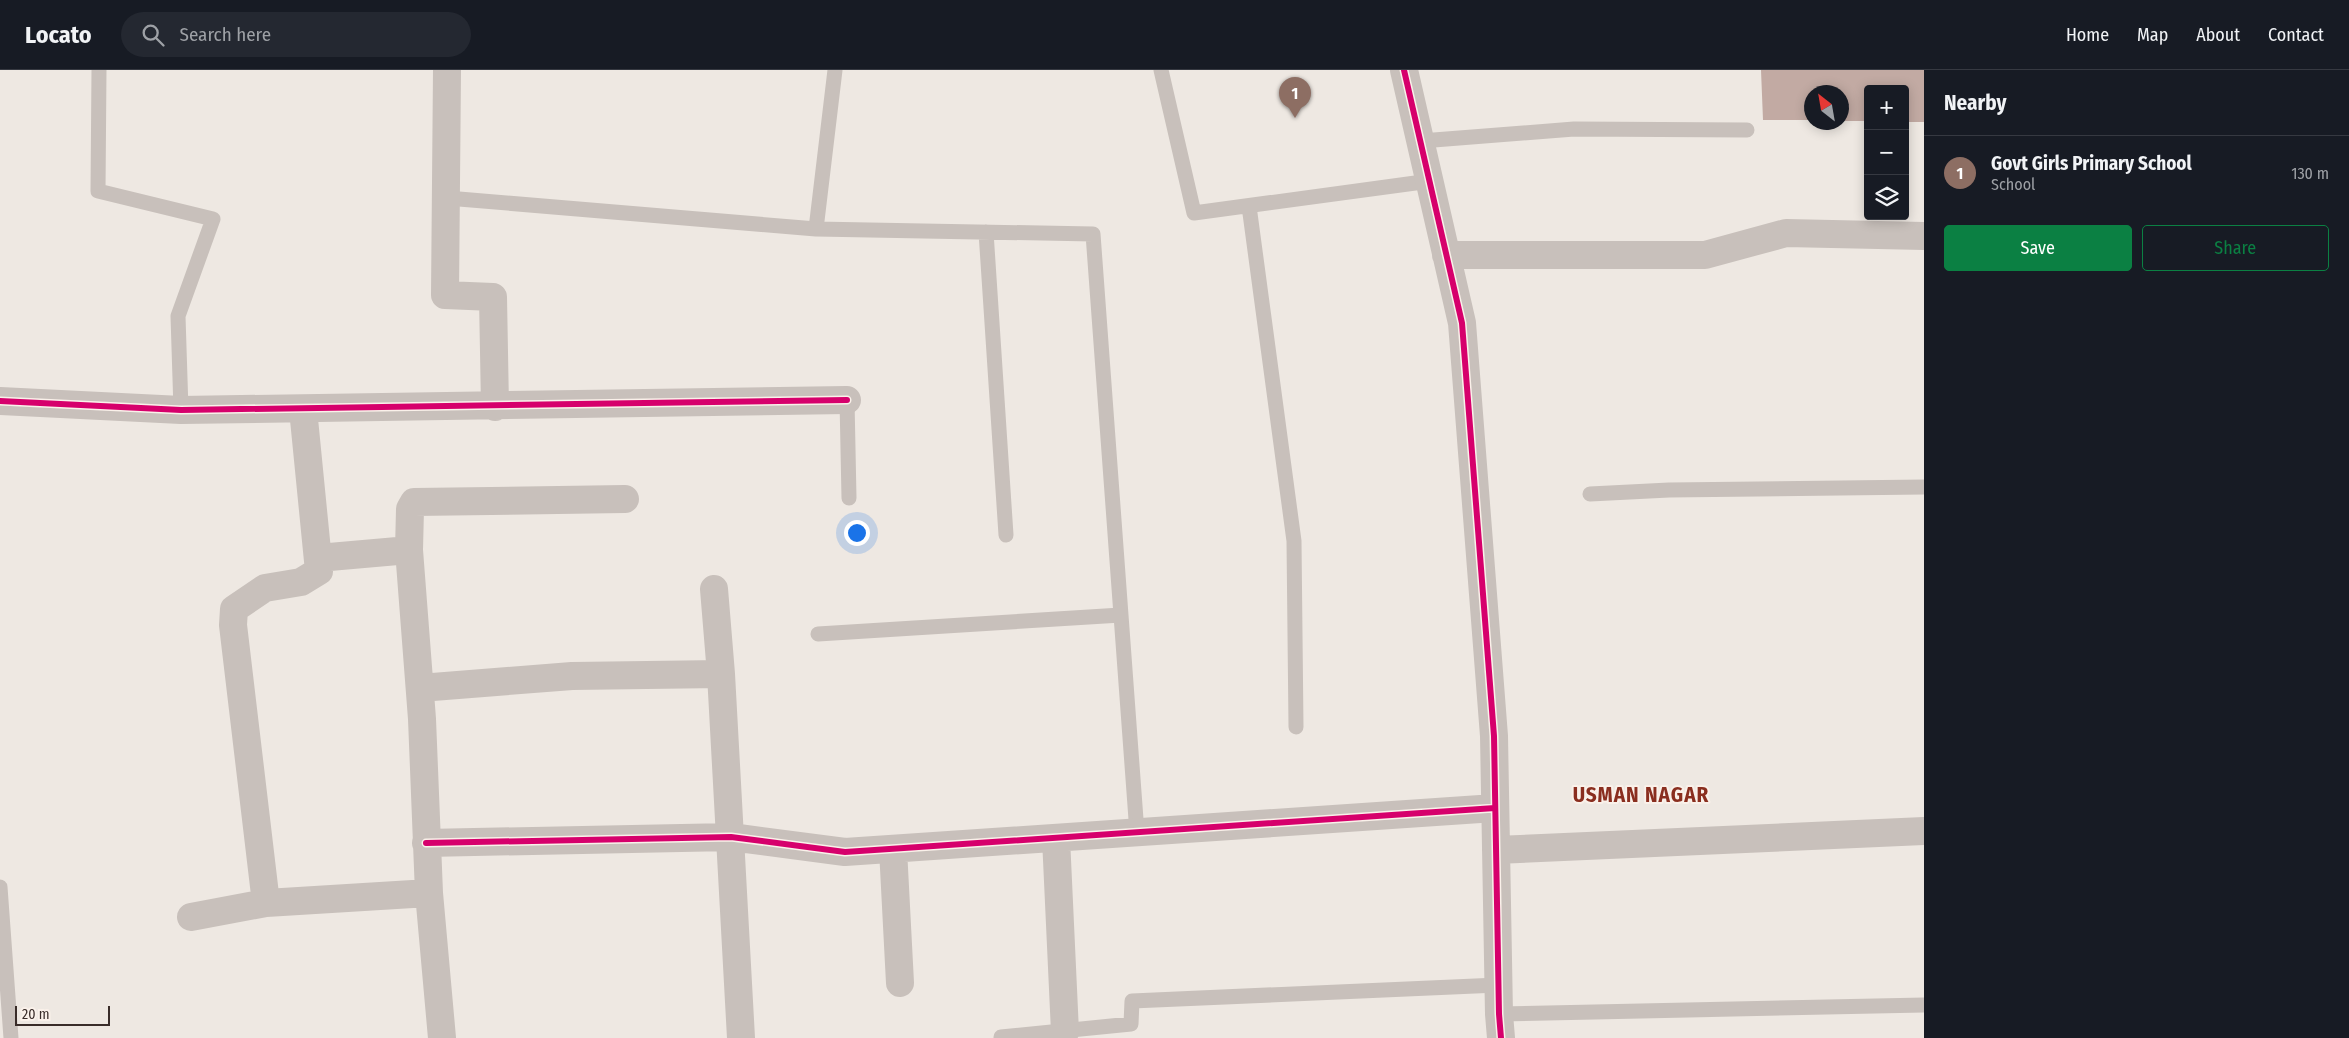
<!DOCTYPE html>
<meta charset="utf-8">
<style>
body{margin:0;font-family:"Fira Sans Condensed",sans-serif;background:#242831;color:#f1f3f6}
.controls{position:absolute;right:15px;top:15px;display:grid;overflow:hidden;border-radius:5px;box-shadow:0 2px 12px #0003}
.controls button{width:45px;height:45px;display:grid;place-items:center;padding:0;border:0;border-bottom:1px solid #363941;background:#171b24;color:#f1f3f6;font:25px sans-serif}
.compass{position:absolute;left:1804px;top:15px;width:45px;height:45px;border-radius:50%;background:#171b24;box-shadow:0 2px 12px #0003;rotate:329deg}
.scale{position:absolute;left:15px;bottom:12px;width:95px;box-sizing:border-box;padding-left:5px;border:2px solid #392c29;border-top:0;font-size:14px;line-height:18px;white-space:nowrap;color:#392c29;-webkit-text-stroke:4px #faf1ea;paint-order:stroke}
.you{position:absolute;left:856px;top:462px;width:18px;height:18px;margin:-12px;border:4px solid #fff;border-radius:50%;background:#1a73e8;box-shadow:0 0 0 8px #1a73e833}
.badge{display:grid;place-items:center;width:32px;height:32px;border-radius:50%;background:#0b8043;color:#fff;font-size:16px;font-weight:700}
.pin{position:absolute;translate:-50% -41px;filter:drop-shadow(0 1px 2px #0008)}
.pin::after{content:'';position:absolute;top:26px;width:18px;height:15px;background:inherit;clip-path:polygon(0 0,100% 0,50% 100%)}
.list{margin:0;padding:0;list-style:none}
h2{display:flex;justify-content:space-between;align-items:center;height:65px;margin:0;padding:0 20px;font-size:21px}
h2 small{font-size:16px;font-weight:400;color:#9ea1a6}
.list li{display:grid;grid-template-columns:32px 1fr auto;gap:15px;align-items:center;box-sizing:border-box;height:75px;padding:0 20px;border-top:1px solid #363941}
.list b{display:block;font-size:19px;white-space:nowrap}
.list p{margin:0;font-size:16px;white-space:nowrap;color:#9ea1a6}
.list em{font-size:16px;font-style:normal;color:#9ea1a6}
.actions{display:flex;gap:10px;padding:15px 20px}
.actions a{flex:1;padding:11px 0;border:1px solid #0b8043;border-radius:5px;text-align:center;font-size:18px;color:#0b8043}
.actions .main{background:#0b8043;color:#fff}
.icon{flex:none;width:28px;height:28px;fill:none;stroke:currentColor;stroke-width:2;stroke-linecap:round;stroke-linejoin:round}
.map{position:relative;flex:none;width:1924px;height:968px;overflow:hidden}
header{display:flex;align-items:center;gap:30px;box-sizing:border-box;height:70px;padding:0 25px;background:#171b24;border-bottom:1px solid #363941}
header strong{font-size:24px}
nav{display:flex;gap:28px;margin-inline-start:auto;font-size:18px}
.search{width:350px;height:45px;background:#242831;display:flex;align-items:center;gap:12px;box-sizing:border-box;padding:0 18px;border-radius:28px;color:#9ea1a6;font-size:19px}
main{display:flex}
aside{flex:1;background:#171b24}
.map>svg:first-child{display:block}
</style>
<header>
<strong>Locato</strong>
<div class="search"><svg class="icon" aria-label="search" viewBox="0 0 24 24"><circle cx="10" cy="10" r="6"/><path d="M15 15l6 6"/></svg>Search here</div>
<nav><a>Home</a><a>Map</a><a>About</a><a>Contact</a></nav>
</header>
<main>
<div class="map">
<svg width="1924" height="968" viewBox="0 0 1924 968">
<rect width="100%" height="100%" fill="#eee8e2"/>
<path fill="#c2aaa3" d="M1761 0H1924V52H1905V19H1868V51H1842V22H1812V50H1763Z"/>
<g fill="none" stroke-linecap="round" stroke-linejoin="round">
<path stroke="#c8c0bb" stroke-width="15" d="M99 0 98 121 213 149 178 246 181 340
M1161 0 1194 143 1430 111
M1421 71 1574 59 1747 60
M447 128 816 159 1093 164 1137 763
M1249 136 1294 471 1296 657
M816 159 835 0
M986 162 1006 465
M847 330 849 428
M1590 424 1669 420 1924 417
M818 564 1121 545
M0 817 11 968
M1499 944 1924 935
M1001 967 1131 954 1132 931 1498 915"/>
<path stroke="#c8c0bb" stroke-width="28" d="M447 0 445 225 493 227 495 337
M1404 0 1462 253 1494 666 1499 944 1501 968
M1446 185H1705L1786 163 1924 166
M0 331 181 340 847 330
M318 488 409 480
M714 519 721 604 741 968
M420 618 572 606 721 604
M1056 768 1065 962
M426 773 731 767 845 782 1495 738
M893 779 900 913
M1496 780 1924 761
M266 833 233 555 234 539 265 518 301 512 319 501 303 339
M191 847 266 833 429 823
M442 968 429 823 422 649 409 480 410 439 414 432 625 429"/>
<g stroke="#faf1ea" stroke-width="9">
<path id="cycleway" d="M1404 0 1462 253 1494 666 1499 944 1501 968
M0 331 181 340 847 330
M426 773 731 767 845 782 1495 738"/>
</g>
<use href="#cycleway" stroke="#d6006c" stroke-width="6"/>
</g>
<g text-anchor="middle" stroke-width="4" stroke-linejoin="round" paint-order="stroke">
<g font-size="21" font-weight="bold" letter-spacing="1" fill="#8a2e1f" stroke="#faf1ea">
<text x="1641" y="732">USMAN NAGAR</text>
</g>
</g>
</svg>
<div class="controls">
<button>+</button>
<button>−</button>
<button><svg class="icon" aria-label="layers" viewBox="0 0 24 24"><path d="M12 4l9 5-9 5-9-5zM3 14l9 5 9-5"/></svg></button>
</div>
<svg class="compass" viewBox="-18 -18 36 36"><path d="M0-13l5 13h-10z" fill="#e53935"/><path d="M0 13l5-13h-10z" fill="#9ea1a6"/></svg>
<div class="scale">20 m</div>
<div class="you"></div>
<div class="pin badge" style="left:1295px;top:48px;background:#8d6e63">1</div>
</div>
<aside>
<h2>Nearby<small></small></h2>
<ul class="list">
<li><span class="badge" style="background:#8d6e63">1</span><div><b>Govt Girls Primary School</b><p>School</p></div><em>130 m</em></li>
</ul>
<div class="actions"><a class="main">Save</a><a>Share</a></div>
</aside>
</main>
